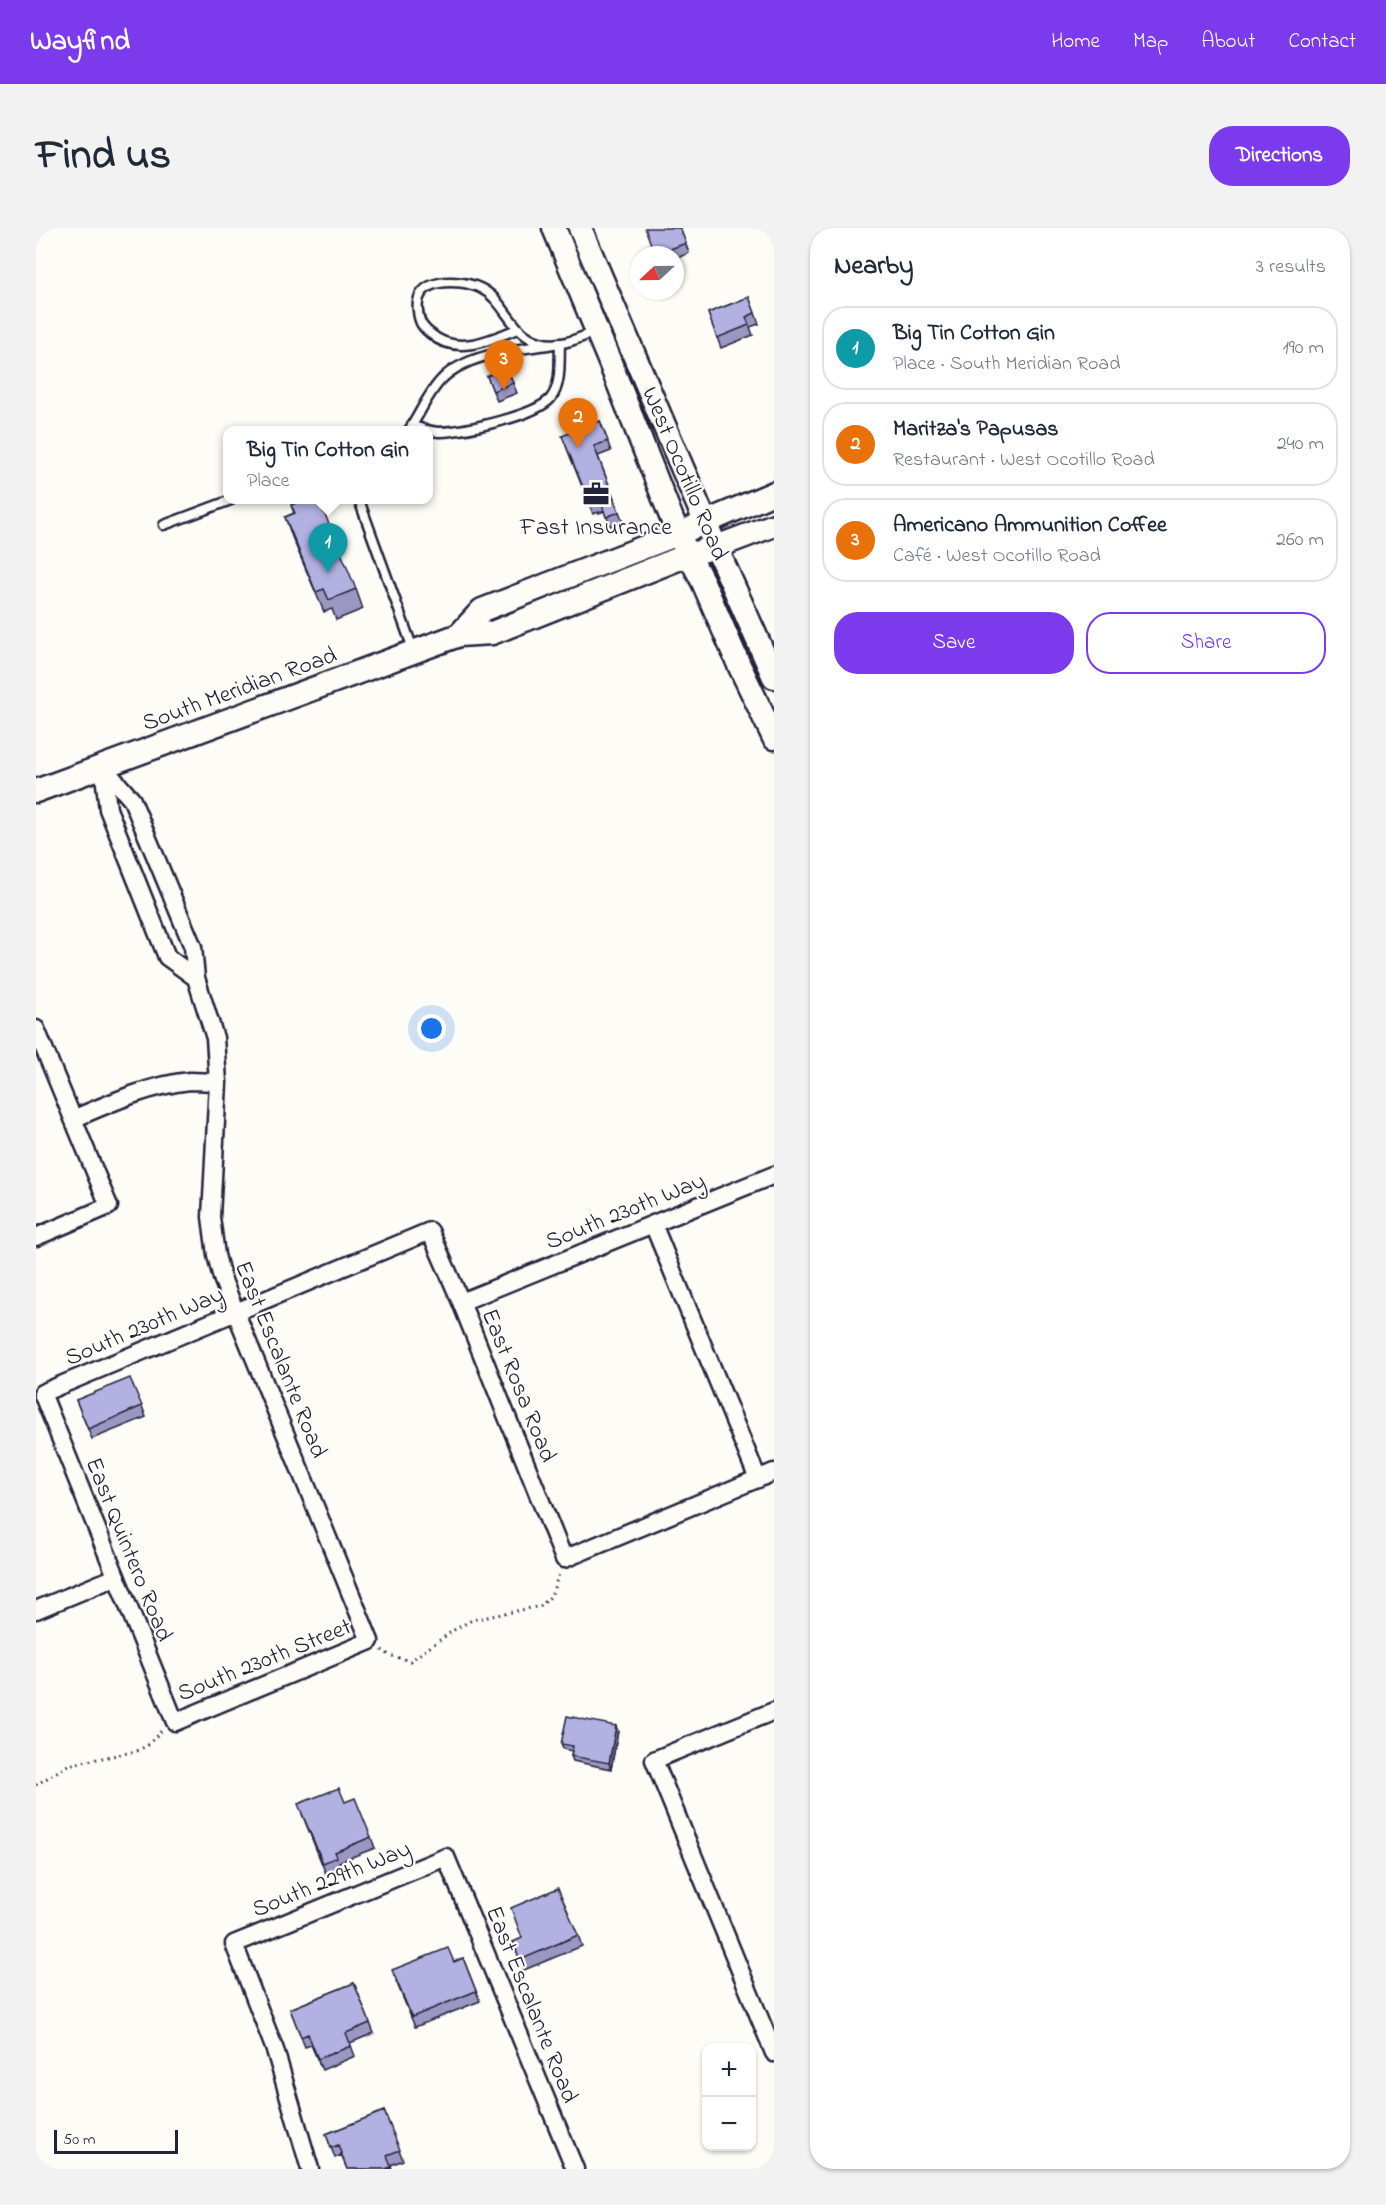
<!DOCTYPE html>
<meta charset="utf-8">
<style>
body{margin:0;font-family:"Indie Flower",sans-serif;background:#f2f2f3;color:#1f2937}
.controls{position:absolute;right:18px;bottom:18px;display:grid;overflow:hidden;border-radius:12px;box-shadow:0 2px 4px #0004}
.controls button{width:54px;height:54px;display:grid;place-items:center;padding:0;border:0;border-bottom:2px solid #e0e1e3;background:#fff;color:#1f2937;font:30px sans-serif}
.compass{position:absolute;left:594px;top:18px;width:54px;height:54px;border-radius:50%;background:#fff;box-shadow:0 2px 4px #0004;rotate:248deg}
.scale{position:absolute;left:18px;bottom:15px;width:124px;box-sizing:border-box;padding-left:6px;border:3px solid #22223b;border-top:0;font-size:16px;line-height:21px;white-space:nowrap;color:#22223b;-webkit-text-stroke:4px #fdfcf7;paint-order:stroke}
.you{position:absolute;left:396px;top:801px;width:21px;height:21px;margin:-15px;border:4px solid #fff;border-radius:50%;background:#1a73e8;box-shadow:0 0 0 9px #1a73e833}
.badge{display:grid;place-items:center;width:39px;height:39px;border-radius:50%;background:#7c3aed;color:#fff;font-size:20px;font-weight:700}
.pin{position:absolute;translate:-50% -50px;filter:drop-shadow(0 2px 3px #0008)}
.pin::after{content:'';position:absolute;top:32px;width:21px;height:18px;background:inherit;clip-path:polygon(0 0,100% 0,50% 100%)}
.popup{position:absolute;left:187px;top:198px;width:210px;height:78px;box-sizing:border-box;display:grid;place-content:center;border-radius:12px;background:#fff;filter:drop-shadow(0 2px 4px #0005);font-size:20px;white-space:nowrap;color:#747a83}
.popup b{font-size:22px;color:#1f2937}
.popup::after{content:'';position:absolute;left:50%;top:100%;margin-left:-12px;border:12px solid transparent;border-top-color:#fff}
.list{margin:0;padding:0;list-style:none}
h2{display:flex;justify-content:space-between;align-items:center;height:78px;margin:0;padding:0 24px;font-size:26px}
h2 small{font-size:20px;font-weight:400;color:#747a83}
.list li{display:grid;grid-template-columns:39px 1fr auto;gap:18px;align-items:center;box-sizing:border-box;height:84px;margin:0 12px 12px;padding:0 12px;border:2px solid #e0e1e3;border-radius:24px}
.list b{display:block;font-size:22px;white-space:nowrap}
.list p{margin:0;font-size:20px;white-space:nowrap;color:#747a83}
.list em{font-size:20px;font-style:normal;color:#747a83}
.actions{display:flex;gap:12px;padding:18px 24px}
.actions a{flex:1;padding:14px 0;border:2px solid #7c3aed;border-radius:24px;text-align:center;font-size:21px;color:#7c3aed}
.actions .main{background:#7c3aed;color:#fff}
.map{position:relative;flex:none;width:738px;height:1941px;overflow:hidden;border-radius:24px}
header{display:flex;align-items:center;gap:36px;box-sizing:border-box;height:84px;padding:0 30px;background:#7c3aed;color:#fff}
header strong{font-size:28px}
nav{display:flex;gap:33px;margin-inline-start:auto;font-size:21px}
.intro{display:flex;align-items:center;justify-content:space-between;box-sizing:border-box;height:144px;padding:0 36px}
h1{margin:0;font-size:42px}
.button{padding:15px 27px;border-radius:24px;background:#7c3aed;color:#fff;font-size:21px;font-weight:700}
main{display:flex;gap:36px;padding:0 36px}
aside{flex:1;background:#fff;border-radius:24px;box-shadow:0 2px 4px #0004}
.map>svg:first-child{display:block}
</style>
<header>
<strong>Wayfind</strong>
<nav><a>Home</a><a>Map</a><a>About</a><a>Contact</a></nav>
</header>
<div class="intro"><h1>Find us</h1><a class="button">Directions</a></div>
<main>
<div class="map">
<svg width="738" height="1941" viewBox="0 0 738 1941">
<rect width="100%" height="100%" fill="#fdfcf7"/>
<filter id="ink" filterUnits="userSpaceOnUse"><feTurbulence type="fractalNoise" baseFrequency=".0167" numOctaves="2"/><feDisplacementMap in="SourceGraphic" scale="12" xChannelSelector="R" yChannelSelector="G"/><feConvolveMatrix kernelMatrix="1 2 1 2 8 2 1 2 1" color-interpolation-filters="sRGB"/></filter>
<g filter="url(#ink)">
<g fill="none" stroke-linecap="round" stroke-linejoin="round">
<g stroke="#22223b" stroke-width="13">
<path id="lane" d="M481 101C454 112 420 128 395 106 386 99 383 94 382 83 377 49 423 50 444 60 470 72 474 106 504 114 524 120 543 110 561 103
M373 202C384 186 392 165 406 151 432 124 489 121 524 115 523 132 526 156 515 170 500 188 428 203 404 204 395 204 385 200 376 198
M323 272 377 421
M128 297 195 272"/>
</g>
<g stroke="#22223b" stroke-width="21">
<path id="street" d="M67 539 96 572 157 719 160 750 179 810 182 854 175 989 180 1027 186 1050 200 1085 334 1413 139 1494 6 1165 394 1003 425 1074 528 1331 738 1244
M67 539 72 581 131 729 160 750
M0 801 73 978 0 1009
M37 891C74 875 114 857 154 853 163 853 173 854 182 854
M617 996 722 1251
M425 1074 738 947
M0 1382 80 1349
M738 1483 618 1532 738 1825
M274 1941 239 1822 198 1716 410 1629 539 1941"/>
</g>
<g stroke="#22223b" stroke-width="27">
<path id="secondary" d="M518 0 573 132 642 306 667 354 703 437 738 510
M544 0 680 319 738 449
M423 407 446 382 642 306 738 265
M0 563 423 407 456 405 652 327 680 319 738 297"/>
</g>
<path stroke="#22223b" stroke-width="3" stroke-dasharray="1.5 4.5" stroke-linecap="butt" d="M346 1422 353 1427 374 1433 418 1402 436 1392 505 1378 515 1368 523 1346
M0 1557 32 1537 101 1523 112 1517 125 1503"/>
<use href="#lane" stroke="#fdfcf7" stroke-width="8"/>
<use href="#street" stroke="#fdfcf7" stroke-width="16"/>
<use href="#secondary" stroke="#fdfcf7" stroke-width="22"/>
</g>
<path fill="#9a98c2" stroke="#22223b" stroke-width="1.5" d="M644 0 653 25 639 31V27H619Z
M713 69 723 96 714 99 717 107 685 120 672 85Z
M471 140 481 165 461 173 451 148Z
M564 193 575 223 562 228 587 294 574 298 569 283 563 285V284L557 286 530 218Z
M255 277 320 361 327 381 300 392 296 381 288 384 256 309 249 289 258 285Z
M40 1172 106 1178 110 1189 56 1211Z
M582 1503 575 1541 537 1533 535 1528 536 1523 527 1521 525 1516Z
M309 1574 335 1609 339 1620 303 1634 304 1640 290 1646 266 1586Z
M542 1707 546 1718 488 1742 477 1714Z
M427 1730 444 1773 379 1799 360 1753Z
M318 1755 338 1805 314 1815 319 1828 286 1842 275 1817 269 1819 254 1781Z
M348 1883 367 1932 355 1937 356 1941H311L305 1927 299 1930 290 1906Z"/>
<path fill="#7d7c9e" stroke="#22223b" stroke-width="1.5" d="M580 1498 582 1503 575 1541 573 1535Z"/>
<path fill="#b3b1e2" stroke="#22223b" stroke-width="1.5" d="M609 0H644L650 15 619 27Z
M713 69 719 85 710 89 713 97 681 110 672 85Z
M471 140 477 155 457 163 451 148Z
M564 193 572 213 558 218 583 284 570 289 565 273 560 275 559 274 554 276 526 208Z
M267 272H283L320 361 293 372 288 361 280 364 249 289 259 285 255 277Z
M94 1150 106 1178 52 1201 40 1172Z
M531 1488 580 1498 573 1535 535 1528 537 1518 525 1516Z
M303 1560 309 1574 319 1570 335 1609 299 1624 301 1629 287 1635 262 1576Z
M522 1660 542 1707 484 1732 477 1714 486 1710 475 1680Z
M412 1720 418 1734 427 1730 440 1763 376 1789 356 1742Z
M318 1755 334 1795 310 1805 315 1818 282 1831 272 1806 265 1809 254 1781Z
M348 1883 364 1922 351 1927 355 1939 349 1941H311L302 1917 295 1920 290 1906Z"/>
</g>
<defs>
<g id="office-bare" transform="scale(2.07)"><path d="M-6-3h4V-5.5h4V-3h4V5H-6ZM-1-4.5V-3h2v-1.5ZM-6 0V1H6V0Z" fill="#22223b" stroke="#fdfcf7" stroke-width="2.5" paint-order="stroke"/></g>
</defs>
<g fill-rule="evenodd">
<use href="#office-bare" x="560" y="266"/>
</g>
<g text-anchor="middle" stroke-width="4.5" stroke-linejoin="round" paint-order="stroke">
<g font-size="24" fill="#22223b" stroke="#fdfcf7">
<text transform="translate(650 245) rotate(67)" y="8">West Ocotillo Road</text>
<text transform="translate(203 460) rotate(-20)" y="8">South Meridian Road</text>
<text transform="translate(589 982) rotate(-22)" y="8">South 230th Way</text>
<text transform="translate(108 1097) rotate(-23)" y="8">South 230th Way</text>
<text transform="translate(246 1131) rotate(68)" y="8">East Escalante Road</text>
<text transform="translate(484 1157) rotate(68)" y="8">East Rosa Road</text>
<text transform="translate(94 1321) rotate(68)" y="8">East Quintero Road</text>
<text transform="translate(228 1431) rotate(-22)" y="8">South 230th Street</text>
<text transform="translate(295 1650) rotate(-22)" y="8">South 229th Way</text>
<text transform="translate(497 1776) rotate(68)" y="8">East Escalante Road</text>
</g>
<g font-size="24" fill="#22223b" stroke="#fdfcf7">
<text x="560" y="306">Fast Insurance</text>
</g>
</g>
</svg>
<div class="controls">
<button>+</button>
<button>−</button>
</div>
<svg class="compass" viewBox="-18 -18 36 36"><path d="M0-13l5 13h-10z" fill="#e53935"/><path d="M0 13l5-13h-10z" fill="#747a83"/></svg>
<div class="scale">50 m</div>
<div class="you"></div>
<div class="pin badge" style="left:292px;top:345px;background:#0f9aa8">1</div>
<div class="popup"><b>Big Tin Cotton Gin</b>Place</div>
<div class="pin badge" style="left:542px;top:220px;background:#e8710a">2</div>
<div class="pin badge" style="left:468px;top:162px;background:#e8710a">3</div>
</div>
<aside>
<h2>Nearby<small>3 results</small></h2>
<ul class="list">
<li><span class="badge" style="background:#0f9aa8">1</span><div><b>Big Tin Cotton Gin</b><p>Place · South Meridian Road</p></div><em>190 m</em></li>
<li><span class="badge" style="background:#e8710a">2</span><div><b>Maritza's Papusas</b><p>Restaurant · West Ocotillo Road</p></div><em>240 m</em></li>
<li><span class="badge" style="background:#e8710a">3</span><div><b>Americano Ammunition Coffee</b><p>Café · West Ocotillo Road</p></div><em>260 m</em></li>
</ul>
<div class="actions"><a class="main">Save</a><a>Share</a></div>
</aside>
</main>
